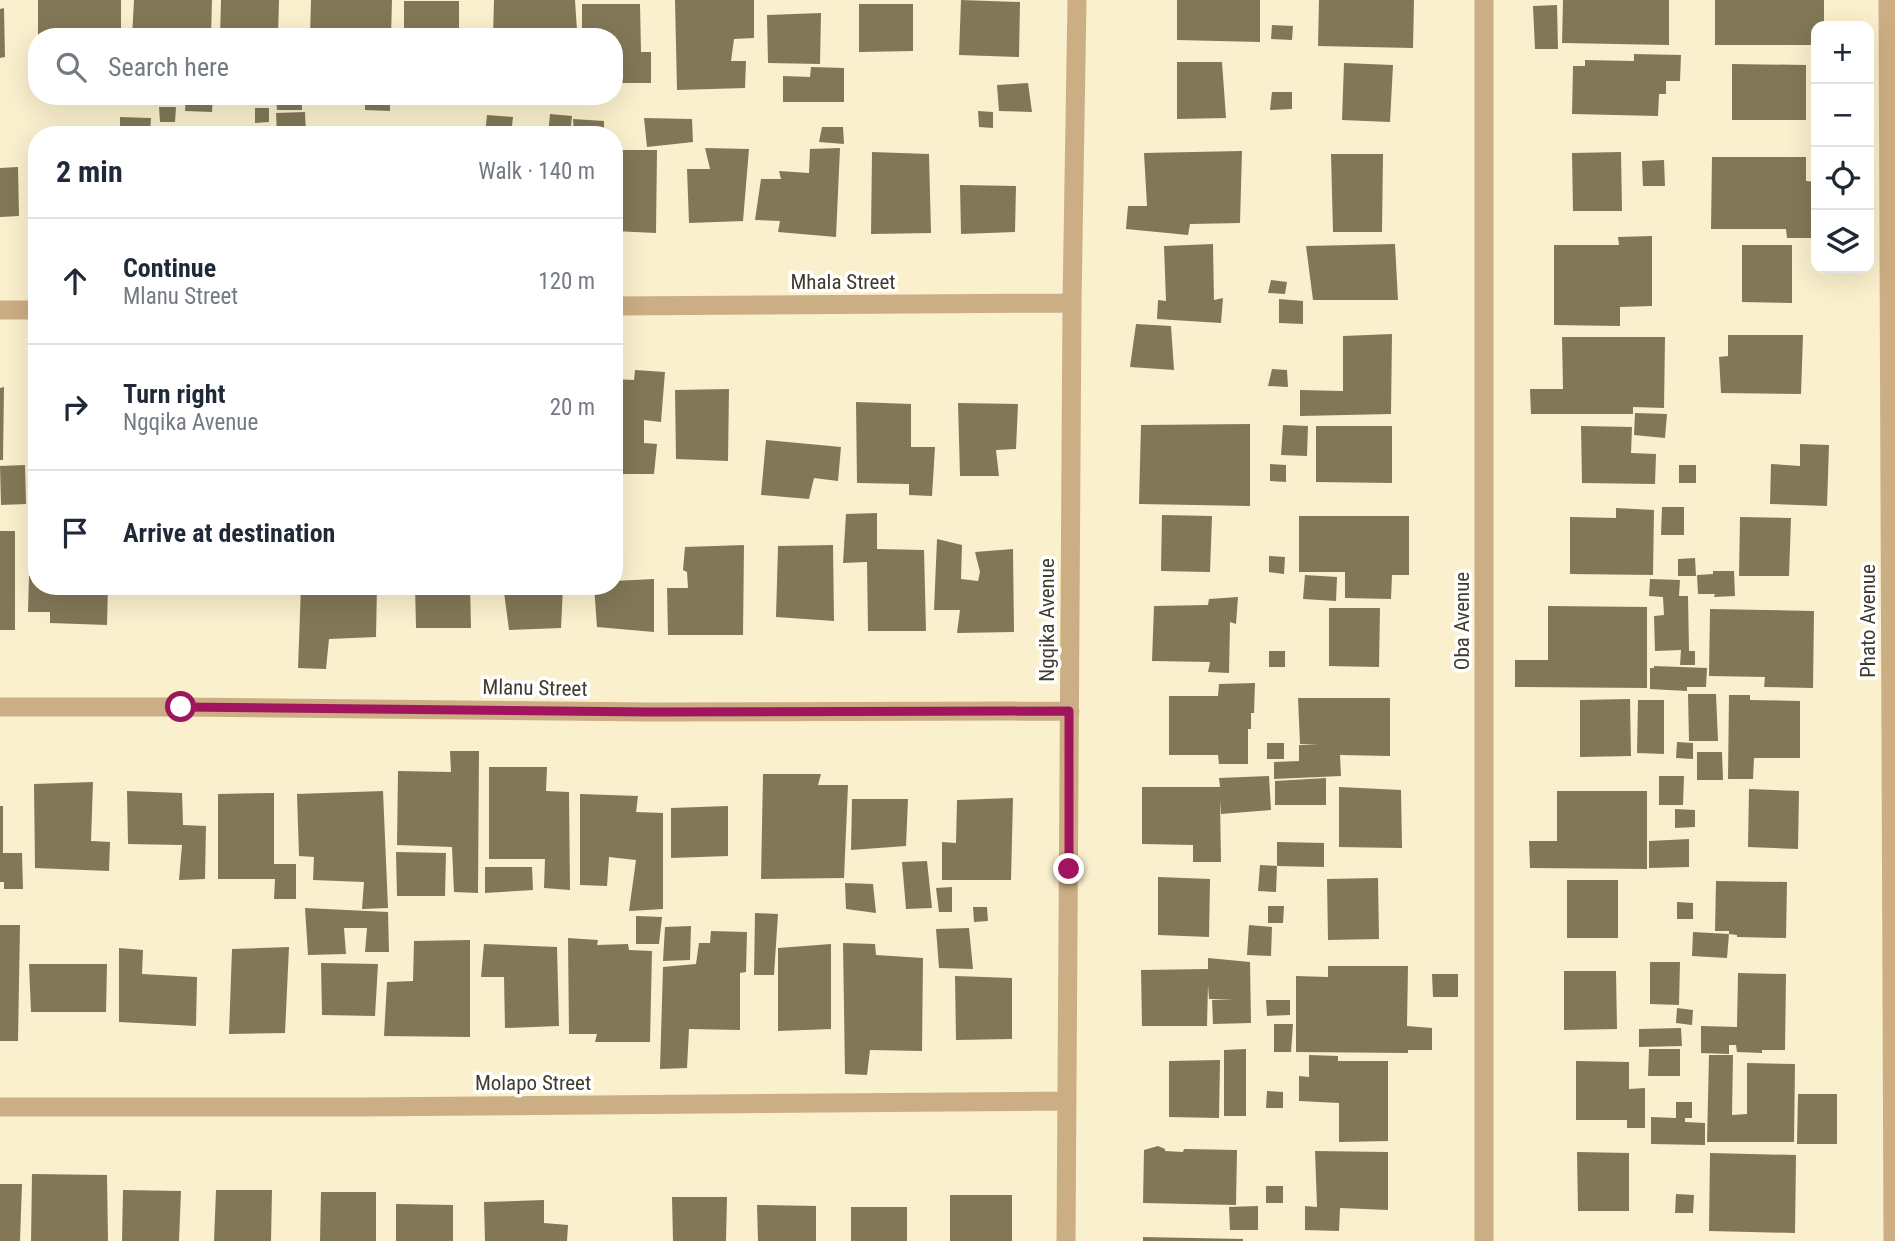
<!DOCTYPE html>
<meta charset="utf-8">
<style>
body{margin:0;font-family:"Roboto Condensed",sans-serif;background:#f2f2f3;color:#1f2937}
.controls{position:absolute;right:21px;top:21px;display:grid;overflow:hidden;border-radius:14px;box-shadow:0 7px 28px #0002}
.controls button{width:63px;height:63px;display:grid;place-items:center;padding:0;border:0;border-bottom:2px solid #e0e1e3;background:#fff;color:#1f2937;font:35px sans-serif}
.stop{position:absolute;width:21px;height:21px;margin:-16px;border:5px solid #a1155e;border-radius:50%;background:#fff}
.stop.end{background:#a1155e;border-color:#fff;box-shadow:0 2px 7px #0008}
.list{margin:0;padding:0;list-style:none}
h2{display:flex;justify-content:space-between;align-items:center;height:91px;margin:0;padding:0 28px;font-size:30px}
h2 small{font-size:23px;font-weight:400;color:#747a83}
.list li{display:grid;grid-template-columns:46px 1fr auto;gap:21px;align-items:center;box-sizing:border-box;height:126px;padding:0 28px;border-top:2px solid #e0e1e3}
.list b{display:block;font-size:26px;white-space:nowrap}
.list p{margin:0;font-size:23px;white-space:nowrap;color:#747a83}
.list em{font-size:23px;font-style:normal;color:#747a83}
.icon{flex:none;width:38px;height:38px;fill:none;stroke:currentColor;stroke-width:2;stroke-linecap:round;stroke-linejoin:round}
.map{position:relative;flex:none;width:1895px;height:1241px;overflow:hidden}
.search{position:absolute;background:#fff;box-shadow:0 7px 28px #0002;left:28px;top:28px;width:595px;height:77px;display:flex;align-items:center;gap:18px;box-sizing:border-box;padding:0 24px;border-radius:28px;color:#747a83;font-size:26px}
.panel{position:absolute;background:#fff;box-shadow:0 7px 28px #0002;left:28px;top:126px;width:595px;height:469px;border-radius:28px}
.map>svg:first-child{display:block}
</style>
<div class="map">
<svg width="1895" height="1241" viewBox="0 0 1895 1241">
<rect width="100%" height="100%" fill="#faf0cd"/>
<path fill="#827858" d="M38 0H121V32H98V37H38Z
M134 0H212L211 36 132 37Z
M221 0H279L278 37H220Z
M311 0H392L391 37H310Z
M494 0H575L577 31H562V37H493Z
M675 0H754V38L734 39 731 61H746L745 88 677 90Z
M961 0 1020 2 1019 57 959 55Z
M1177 0H1260V42L1177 40Z
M1319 0H1414L1413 48 1318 46Z
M1563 0H1669V45L1562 43Z
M1715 0H1824V26H1816V45H1715Z
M404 1H459V37H404Z
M582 4H640L641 52H651V83H620V74H614V37H582Z
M859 4H913V51L859 52Z
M1557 5 1558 49H1535L1533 6Z
M4 8 5 57 0 58V9Z
M821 13 820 64 768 63 767 15Z
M1272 25 1293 26 1292 40 1271 39Z
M1634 54 1681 55 1680 81H1666V94H1659L1658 116 1572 114 1573 66H1585V60L1634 61Z
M1177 62H1222L1226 118 1177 119Z
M1344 63 1393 65 1390 122 1342 120Z
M1732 64 1806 65V120H1732Z
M811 67 844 68V102H783V76L810 77Z
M1028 83 1032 112 999 111 997 85Z
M1272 92H1292V109L1270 110Z
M186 96H213L212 112 185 111Z
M276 96H302V110H277Z
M365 96H390V111L365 110Z
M159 107H176L175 122H160Z
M255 108H269V122L255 123Z
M978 111 993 112V128L979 127Z
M305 112 306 135H277L276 113Z
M550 114 572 116 570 135H548Z
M487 115 513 117 511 135H485Z
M120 117 151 118 150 135H120Z
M644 118 692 119 693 142 647 147Z
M573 119 604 121V135H574Z
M822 127H843L844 144 819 142Z
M705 148 749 149 743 221 689 223 687 169H710Z
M840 148 836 237 778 232 780 221 755 220 761 179H781L779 171 809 173 810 149Z
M614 150H657L656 233 614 231Z
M1242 151 1240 223 1190 224 1188 235 1126 229 1128 206H1147L1144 153Z
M872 152 929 154 931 233 871 234Z
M1621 152 1622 211H1573L1572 153Z
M1331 154H1383L1382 232H1333Z
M1712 157H1806V181L1816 182V238H1787L1786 229H1711Z
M1664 160 1665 186H1643L1642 161Z
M18 167 19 216 0 217V168Z
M960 185 1016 186 1015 232 961 234Z
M1652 236V306L1620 307V326L1554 325V245H1619L1618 237Z
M1213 244 1214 300 1223 298 1221 323 1157 319 1158 300 1166 301 1164 246Z
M1395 244 1398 300H1313L1306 246Z
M1742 245H1792V303L1742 302Z
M1271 280 1287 282 1285 294 1268 293Z
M1279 299 1303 301V324L1279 323Z
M1136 324 1171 326 1174 370 1130 367Z
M1392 334 1391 414 1300 416V390L1343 391V336Z
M1728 335H1803L1801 394 1721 393 1719 357 1728 356Z
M1562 337H1665L1664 408 1633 407V414H1531L1530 389H1563Z
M1272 369 1287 370 1288 387 1268 386Z
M635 370 665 372 661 422 644 420V443L657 444 654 474H614V379L634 380Z
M4 387 3 460H0V388Z
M729 389 728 461 676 459 675 390Z
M856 402 911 404V447H935L932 496 909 495V484L857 483Z
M958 403 1018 404 1016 449 996 450 999 476H960Z
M1635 413 1667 414 1665 438 1634 435Z
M1250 424V506L1139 504 1141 425Z
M1283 425 1308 426 1307 456 1281 455Z
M1316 426H1392V483L1316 482Z
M1581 426 1632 427 1631 453 1656 454 1655 484 1582 483Z
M766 440 841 447 838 481 814 478 809 499 761 495Z
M1800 444 1829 445 1827 506 1770 504 1771 464 1800 466Z
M1270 464 1286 465V482L1270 481Z
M25 465 26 504 1 505 0 466Z
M1679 465H1696V483H1679Z
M1662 507H1684V535H1661Z
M1616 508 1654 510 1653 575 1570 574V517L1616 518Z
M29 512 37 513V566L28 565Z
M877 513V549L924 550 926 631H868L867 562 843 563 846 514Z
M1162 515 1212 516 1210 572 1161 571Z
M1299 516H1409V575H1392L1391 599 1345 598V572H1299Z
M1740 517 1791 518 1789 576H1739Z
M0 531H15V630H0Z
M937 539 962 545 961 579 978 581 980 572 975 552 1013 549 1014 632 957 633 960 610H934Z
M744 545 743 635H668L667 588H688L687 572 683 570 685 547Z
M833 545 834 621 776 617 778 546Z
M1269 556 1285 557 1284 574 1269 572Z
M1695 558 1696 576H1678V559Z
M1713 571H1734L1735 596 1714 597 1715 594H1698L1697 575 1713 574Z
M1305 575 1337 577 1336 601 1303 599Z
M29 576H37V586H108L107 625 50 623V612H28Z
M654 579V632L597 627 594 586H614V581Z
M1650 579 1680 580 1679 596H1688L1689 651H1695V665H1680L1681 650 1655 651 1654 616 1664 615 1663 597 1649 596Z
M301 586H377L376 637 329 639 326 669 298 668Z
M415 586H470L471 628H416Z
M483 586H563L561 628 509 630 504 592 483 594Z
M1238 597 1236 624 1230 622 1229 673 1208 672 1210 662 1152 661 1154 606 1208 605 1209 599Z
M1548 606 1647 607V688L1515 687V660H1548Z
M1329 608H1380L1379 667 1329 666Z
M1710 609 1814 611 1813 688 1764 687 1765 677 1709 676Z
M1269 651H1285V667H1269Z
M1654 666 1707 668 1706 687H1687V691L1650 689V668H1654Z
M1255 683 1254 713H1251V729H1248V764H1219L1218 755H1169V696H1218L1219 684Z
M1688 694H1716L1718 741H1689Z
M1729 695H1750V700L1800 701V758H1754L1753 779H1728Z
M1298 698H1390V756L1340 755 1341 776 1274 779V762L1299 761V745H1318L1300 744Z
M1630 699 1631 756 1580 757V700Z
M1638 700H1664V754L1637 753Z
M1677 742 1693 743V759L1676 758Z
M1267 743H1284V759H1267Z
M450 751H479L478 893 454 892 452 847 397 845 398 771 451 772Z
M1697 752H1722L1723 780H1697Z
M489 767H547L546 791 569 792 570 890 544 888 545 859H489Z
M763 774H821L818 785H848L844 878 761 879Z
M1269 776 1271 810 1221 814 1220 800 1221 862H1193V845L1142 844V787H1220L1219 778Z
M1659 776H1684L1683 805H1659Z
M1326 778V805H1275V781Z
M93 782 91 841 110 842 109 871 35 868 34 784Z
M1339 787 1401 790 1402 848 1339 847Z
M1749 789 1799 791 1798 849 1748 847Z
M127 791 182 793 183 825 206 826 205 879 179 880 182 845 128 844Z
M383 791 388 908 362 909 364 882 313 880 314 857 299 856 297 794Z
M1557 791H1647V869L1530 868 1529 841H1557Z
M274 793V864H296V899H274L275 879H218V794Z
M580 794 638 796 636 812 663 813V909L629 911 636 860 609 857 607 886 580 885Z
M1013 798 1011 880H942V842L956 843 957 800Z
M852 799H908L906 846 851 850Z
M0 806H3V853H22L23 889H4V882H0Z
M728 806V856L671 858V808Z
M1675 809 1695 810V827L1675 828Z
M1689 839V867L1649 868V841Z
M1277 842 1324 843V867L1277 866Z
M396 852 446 853 445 896H397Z
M927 861 932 908 906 909 902 862Z
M1260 865 1277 866 1276 892 1258 891Z
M485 867H532L533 890 485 893Z
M1158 877 1210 879 1209 937 1158 935Z
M1378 878 1379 939 1328 940 1327 879Z
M1567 880H1618V938H1567Z
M1716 881 1787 882 1786 938 1737 937V935L1729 934 1727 958 1692 956 1693 932 1729 934V931H1715Z
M845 883 873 884 876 913 846 909Z
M952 887V912H939L936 888Z
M1677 902 1693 903V919H1677Z
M1268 906H1284L1283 923H1268Z
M973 907H987L988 921 974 922Z
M305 908 388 912 389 952H365L367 928H344L346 954 308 955Z
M755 913 778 914 774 975H754Z
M636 916 662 917 659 944H636Z
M0 925H20L18 1041H0Z
M1249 925 1272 927 1271 956 1247 955Z
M691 926 690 960 663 961 665 927Z
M969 928 973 969 939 968 936 929Z
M711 931 747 932 746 972 740 973V1030L689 1029 687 1068 660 1069 663 967 696 964 699 943H710Z
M568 938 598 940 597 945 628 944 629 950 652 951 650 1042H595L597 1034H569Z
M470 940V1037L384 1036 387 982 413 981 414 941Z
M843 943 875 944 876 955 923 958 922 1051 870 1050 867 1075 845 1074Z
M484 944 557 947 559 1026 505 1028 504 977H481Z
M831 944V1029L778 1031V948Z
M289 947 285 1033 229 1034 232 949Z
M119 948 143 950 142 974 197 977 196 1026 119 1022Z
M1208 958 1250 962 1251 1023 1213 1024 1212 1000 1233 999H1209L1208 985 1207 1026H1142L1141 970 1208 969Z
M1650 962H1680L1679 1005 1650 1004Z
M321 963 378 964 375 1016 322 1015Z
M29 964H107L106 1012H31Z
M1328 966H1408L1407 1026 1432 1028V1050H1408V1053L1296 1052V976L1328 977Z
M1564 971H1616L1617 1029 1564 1030Z
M1738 973 1786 974 1785 1050H1762V1053L1737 1052 1736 1045H1729V1054L1701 1053V1026L1737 1027Z
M1432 974H1458V997H1433Z
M955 976 1012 978V1039L956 1040Z
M1266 1000H1290V1015L1267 1016Z
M1677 1008 1693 1010 1692 1025 1676 1023Z
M1274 1024H1293L1291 1052H1274Z
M1681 1028 1682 1046 1639 1047V1029Z
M1246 1049V1116H1224V1050Z
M1649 1049H1680V1076H1648Z
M1309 1055 1338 1056V1061H1388V1141L1339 1142V1103L1299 1101V1076L1309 1077Z
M1709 1055H1733L1732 1115 1747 1114V1063L1795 1064 1794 1142H1707Z
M1220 1060 1219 1118 1169 1117V1061Z
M1576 1061 1629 1062V1089L1645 1088V1128H1627V1120H1576Z
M1267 1091 1283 1092V1108H1266Z
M1798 1094H1837V1144H1797Z
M1676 1102H1692V1118H1685V1122L1705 1123V1145L1651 1144V1117L1676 1118Z
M1158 1146 1165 1149V1151L1183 1152 1184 1149 1237 1150 1236 1205 1143 1203 1144 1150Z
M1315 1151 1388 1152V1210L1340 1208 1339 1231 1305 1230V1206L1317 1207Z
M1577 1152 1629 1153V1211H1578Z
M1710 1153 1796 1155 1795 1233 1709 1231Z
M32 1174 107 1175 108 1241H31Z
M0 1184H22L20 1241H0Z
M1266 1186H1283V1203H1266Z
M123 1190 181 1191 179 1241H122Z
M216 1190H272L271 1241H214Z
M321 1192H376V1241H320Z
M1676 1194 1694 1195 1693 1213H1675Z
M950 1195H1012V1241H950Z
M672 1197H727L726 1241H673Z
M544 1200V1223L568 1225 567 1241H485L484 1202Z
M396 1204 453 1205V1241H396Z
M757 1205 816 1206V1241H758Z
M1258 1206V1230H1230L1229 1207Z
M851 1207H907V1241H851Z
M1143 1237 1243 1239V1241H1143Z"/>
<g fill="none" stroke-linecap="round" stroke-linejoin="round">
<path stroke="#ccae84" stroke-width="19" d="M1484 0V1241
M1888 0 1893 1241
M614 306 1072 303
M0 310H37
M0 707H181L650 712 1070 711
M0 1107H360L1066 1101
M1066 1241 1072 303 1077 0"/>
</g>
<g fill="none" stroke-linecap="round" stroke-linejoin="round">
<path stroke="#a1155e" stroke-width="9" d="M181 707 649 712 1069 711V869"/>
</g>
<g text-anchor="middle" stroke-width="7" stroke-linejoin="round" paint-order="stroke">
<g font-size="21" fill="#3f3b2d" stroke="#fff">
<text x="843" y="289">Mhala Street</text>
<text transform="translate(1047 620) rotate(-90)" y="7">Ngqika Avenue</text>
<text transform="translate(1462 621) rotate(-90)" y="7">Oba Avenue</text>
<text transform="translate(1868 621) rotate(-90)" y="7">Phato Avenue</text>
<text transform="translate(535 688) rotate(1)" y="7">Mlanu Street</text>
<text x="533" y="1090">Molapo Street</text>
</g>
</g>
</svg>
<div class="controls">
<button>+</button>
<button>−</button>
<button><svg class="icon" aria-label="locate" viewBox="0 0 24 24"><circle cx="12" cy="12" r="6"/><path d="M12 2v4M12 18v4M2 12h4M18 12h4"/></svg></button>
<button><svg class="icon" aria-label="layers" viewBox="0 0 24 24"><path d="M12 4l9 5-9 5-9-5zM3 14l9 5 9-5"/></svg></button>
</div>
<div class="stop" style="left:181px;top:707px"></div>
<div class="stop end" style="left:1069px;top:869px"></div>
<div class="search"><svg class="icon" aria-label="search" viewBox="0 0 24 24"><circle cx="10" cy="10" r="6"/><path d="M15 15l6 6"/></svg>Search here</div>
<section class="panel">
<h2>2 min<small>Walk · 140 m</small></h2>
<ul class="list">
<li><svg class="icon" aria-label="ahead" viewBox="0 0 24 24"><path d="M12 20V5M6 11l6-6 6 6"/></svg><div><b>Continue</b><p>Mlanu Street</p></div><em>120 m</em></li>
<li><svg class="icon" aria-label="right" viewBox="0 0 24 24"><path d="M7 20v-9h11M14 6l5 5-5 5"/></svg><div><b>Turn right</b><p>Ngqika Avenue</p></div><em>20 m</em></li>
<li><svg class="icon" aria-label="arrive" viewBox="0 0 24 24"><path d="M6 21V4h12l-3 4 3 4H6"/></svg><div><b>Arrive at destination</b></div></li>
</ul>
</section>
</div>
